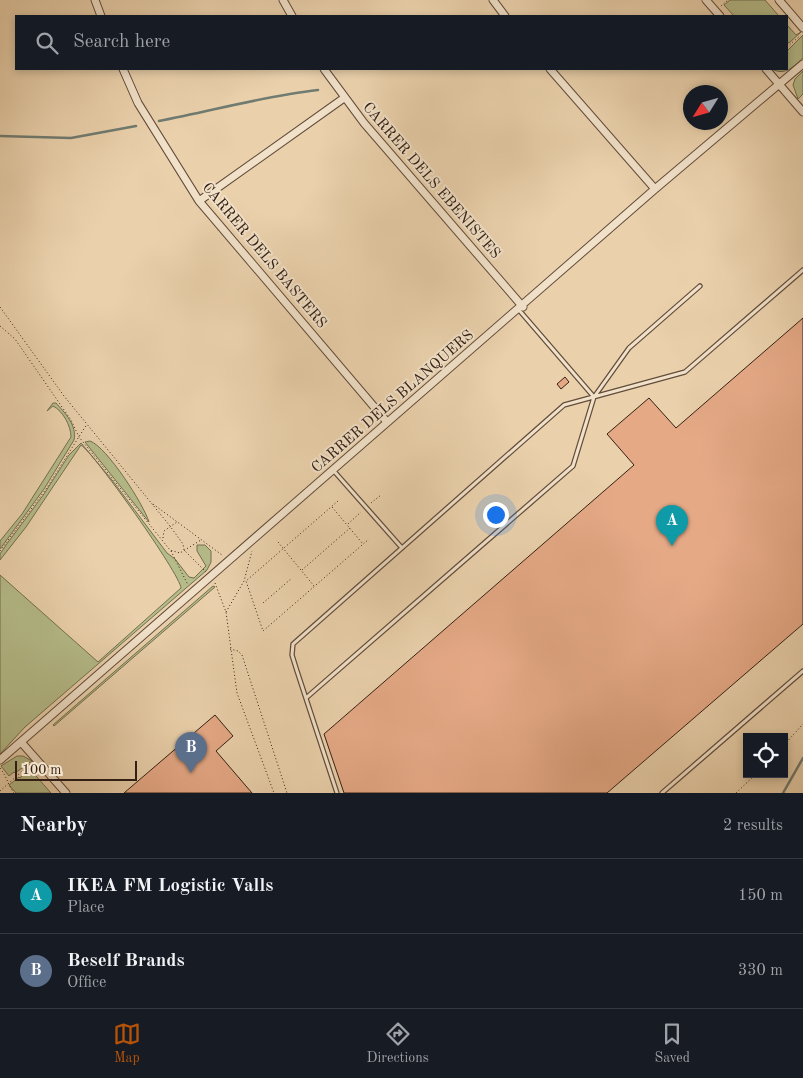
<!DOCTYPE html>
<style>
body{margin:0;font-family:"Old Standard TT",serif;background:#242831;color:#f1f3f6}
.controls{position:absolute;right:15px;bottom:15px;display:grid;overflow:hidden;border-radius:0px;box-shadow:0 2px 8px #0003}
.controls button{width:45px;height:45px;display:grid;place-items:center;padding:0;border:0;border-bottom:1px solid #363941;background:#171b24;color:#f1f3f6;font:25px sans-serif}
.compass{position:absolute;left:683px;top:85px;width:45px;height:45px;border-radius:50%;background:#171b24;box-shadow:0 2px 8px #0003;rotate:233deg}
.scale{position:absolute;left:15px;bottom:12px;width:122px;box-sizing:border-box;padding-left:5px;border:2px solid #342015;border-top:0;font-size:14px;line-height:18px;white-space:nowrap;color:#342015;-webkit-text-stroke:4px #f1e1c9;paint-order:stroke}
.you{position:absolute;left:495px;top:514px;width:18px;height:18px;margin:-12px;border:4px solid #fff;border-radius:50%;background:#1a73e8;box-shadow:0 0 0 8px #1a73e833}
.badge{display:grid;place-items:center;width:32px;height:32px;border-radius:50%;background:#b45309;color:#fff;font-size:16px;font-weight:700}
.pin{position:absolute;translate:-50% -41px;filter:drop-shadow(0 1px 2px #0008)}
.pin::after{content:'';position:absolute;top:26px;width:18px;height:15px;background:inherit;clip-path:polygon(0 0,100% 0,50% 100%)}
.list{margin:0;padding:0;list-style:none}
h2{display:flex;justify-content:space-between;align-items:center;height:65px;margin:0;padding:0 20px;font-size:21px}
h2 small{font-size:16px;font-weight:400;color:#9ea1a6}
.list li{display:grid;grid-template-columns:32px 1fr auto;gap:15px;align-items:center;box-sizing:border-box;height:75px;padding:0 20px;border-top:1px solid #363941}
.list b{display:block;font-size:19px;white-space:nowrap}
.list p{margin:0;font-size:16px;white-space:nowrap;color:#9ea1a6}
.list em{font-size:16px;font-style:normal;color:#9ea1a6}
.icon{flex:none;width:28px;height:28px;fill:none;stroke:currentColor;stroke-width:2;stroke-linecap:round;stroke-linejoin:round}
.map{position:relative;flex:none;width:803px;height:793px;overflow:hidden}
.search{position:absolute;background:#171b24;box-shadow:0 2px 8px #0003;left:15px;right:15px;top:15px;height:55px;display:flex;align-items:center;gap:12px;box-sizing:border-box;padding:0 18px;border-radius:0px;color:#9ea1a6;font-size:19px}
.sheet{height:215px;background:#171b24}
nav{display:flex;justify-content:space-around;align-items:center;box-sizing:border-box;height:70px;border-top:1px solid #363941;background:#171b24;font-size:14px;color:#9ea1a6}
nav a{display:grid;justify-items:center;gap:2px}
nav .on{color:#b45309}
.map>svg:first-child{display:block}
</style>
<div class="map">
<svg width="803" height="793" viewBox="0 0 803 793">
<rect width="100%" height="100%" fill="#ead1ac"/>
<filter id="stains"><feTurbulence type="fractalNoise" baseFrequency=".004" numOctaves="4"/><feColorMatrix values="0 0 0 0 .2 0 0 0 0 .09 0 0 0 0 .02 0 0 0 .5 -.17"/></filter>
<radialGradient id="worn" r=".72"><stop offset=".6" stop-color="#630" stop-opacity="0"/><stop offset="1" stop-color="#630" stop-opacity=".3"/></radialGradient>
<path fill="#b5bc8a" stroke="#746e50" d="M730 0H765L779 16H734L724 5Z
M787 25 796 35 801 32 789 43 787 42Z
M803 35V58C793 67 785 76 772 69H787V51Z
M803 71V94L798 99 793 85 795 79Z
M53 403H56C65 413 77 425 74 440L44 489 0 549V541L22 514 71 437C71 426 63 411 53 406L47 411Z
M90 441C107 447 144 505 149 522L85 442Z
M81 443 112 480 167 553 175 559 189 577 194 578 206 566 197 551V545H205L211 551V562L207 570 25 727 0 754V575L98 662 181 588C180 574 94 453 81 445L26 527 0 560V554L6 545 44 494 69 455Z
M213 586 215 587 54 726 53 725Z
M17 756H23L32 761 15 773 14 772 9 776 1 766Z
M29 768 51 793H16L9 785 19 777 20 778Z"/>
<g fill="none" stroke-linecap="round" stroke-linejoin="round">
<path stroke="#707b71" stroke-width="2.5" d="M159 121C212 111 264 96 318 90
M0 136 71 138 136 126
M783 793 803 758"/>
</g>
<path fill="#e5a986" stroke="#342015" d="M803 318V624L607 793H344L324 734 634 465 607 434 649 398 676 428Z
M565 377 569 382 561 389 557 384Z
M215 715 233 736 216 751 252 793H124Z"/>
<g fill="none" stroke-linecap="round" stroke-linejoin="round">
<g stroke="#624c3b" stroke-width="5.5">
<path id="lane" d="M519 310 594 397
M333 470 402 548
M306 698 573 466 594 397 629 348 700 286
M337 793 297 671 292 655 293 644 564 405 685 372 803 270
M662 793 803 671"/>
</g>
<g stroke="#624c3b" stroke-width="9">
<path id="street" d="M95 0 101 16
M283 0 292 16
M493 0 505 16
M706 0 720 16
M779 0 803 28
M123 69 138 103 199 201 387 422
M324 69 364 123 523 307
M550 69 655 189
M766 69 803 112
M199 201 344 98
M21 742 66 793
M0 760 655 189 803 64"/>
</g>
<path stroke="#342015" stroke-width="1" stroke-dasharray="1 2.5" stroke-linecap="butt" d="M721 6 728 0
M787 47 800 36
M0 307 64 396 170 526 183 544 184 550 206 572
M0 326 15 339 71 420 79 437 170 550 180 553 201 540
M338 501 246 581 263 631 369 539
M371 503 381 495
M153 504 222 555
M332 507 363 544
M348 524 361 512
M163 538 164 531 177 522
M278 542 314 586
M0 551 46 489 87 424
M171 551 188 585
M302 570 350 528
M215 583 226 612 237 693 274 793
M263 603 292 578
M226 612 244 581 252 551
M230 649 238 651 242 655 287 793
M784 745 803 724
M0 768C7 777 8 785 14 793
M0 791 30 764
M736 793 756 774"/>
<use href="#lane" stroke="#f1e1c9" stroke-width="3"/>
<use href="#street" stroke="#f1e1c9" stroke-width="7"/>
</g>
<g text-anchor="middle" stroke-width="4" stroke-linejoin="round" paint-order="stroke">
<g font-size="15" fill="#342015" stroke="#f1e1c9">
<text transform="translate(432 180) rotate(49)" y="5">CARRER DELS EBENISTES</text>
<text transform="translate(265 255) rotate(50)" y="5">CARRER DELS BASTERS</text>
<text transform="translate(392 401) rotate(-41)" y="5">CARRER DELS BLANQUERS</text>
</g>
</g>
<rect width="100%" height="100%" filter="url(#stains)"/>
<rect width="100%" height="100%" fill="url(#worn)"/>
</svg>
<div class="controls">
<button><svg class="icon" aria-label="locate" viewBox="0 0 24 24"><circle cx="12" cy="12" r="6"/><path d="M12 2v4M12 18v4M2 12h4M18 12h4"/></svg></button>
</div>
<svg class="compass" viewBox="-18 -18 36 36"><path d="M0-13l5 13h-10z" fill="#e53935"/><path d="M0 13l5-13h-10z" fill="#9ea1a6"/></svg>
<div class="scale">100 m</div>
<div class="you"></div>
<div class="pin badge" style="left:672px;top:546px;background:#0f9aa8">A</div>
<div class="pin badge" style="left:191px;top:773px;background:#5c6f8a">B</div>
<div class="search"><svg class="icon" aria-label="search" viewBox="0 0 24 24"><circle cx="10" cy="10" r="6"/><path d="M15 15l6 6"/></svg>Search here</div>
</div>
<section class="sheet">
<h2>Nearby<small>2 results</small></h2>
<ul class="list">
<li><span class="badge" style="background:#0f9aa8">A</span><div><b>IKEA FM Logistic Valls</b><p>Place</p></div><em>150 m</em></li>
<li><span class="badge" style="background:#5c6f8a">B</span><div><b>Beself Brands</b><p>Office</p></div><em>330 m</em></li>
</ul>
</section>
<nav>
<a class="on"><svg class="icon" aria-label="map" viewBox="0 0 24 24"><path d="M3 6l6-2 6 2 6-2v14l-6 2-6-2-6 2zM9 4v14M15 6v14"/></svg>Map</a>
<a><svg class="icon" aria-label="directions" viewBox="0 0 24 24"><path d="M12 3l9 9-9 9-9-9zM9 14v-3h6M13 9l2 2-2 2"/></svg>Directions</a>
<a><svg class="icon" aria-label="saved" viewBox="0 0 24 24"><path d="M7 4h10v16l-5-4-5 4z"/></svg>Saved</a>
</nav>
